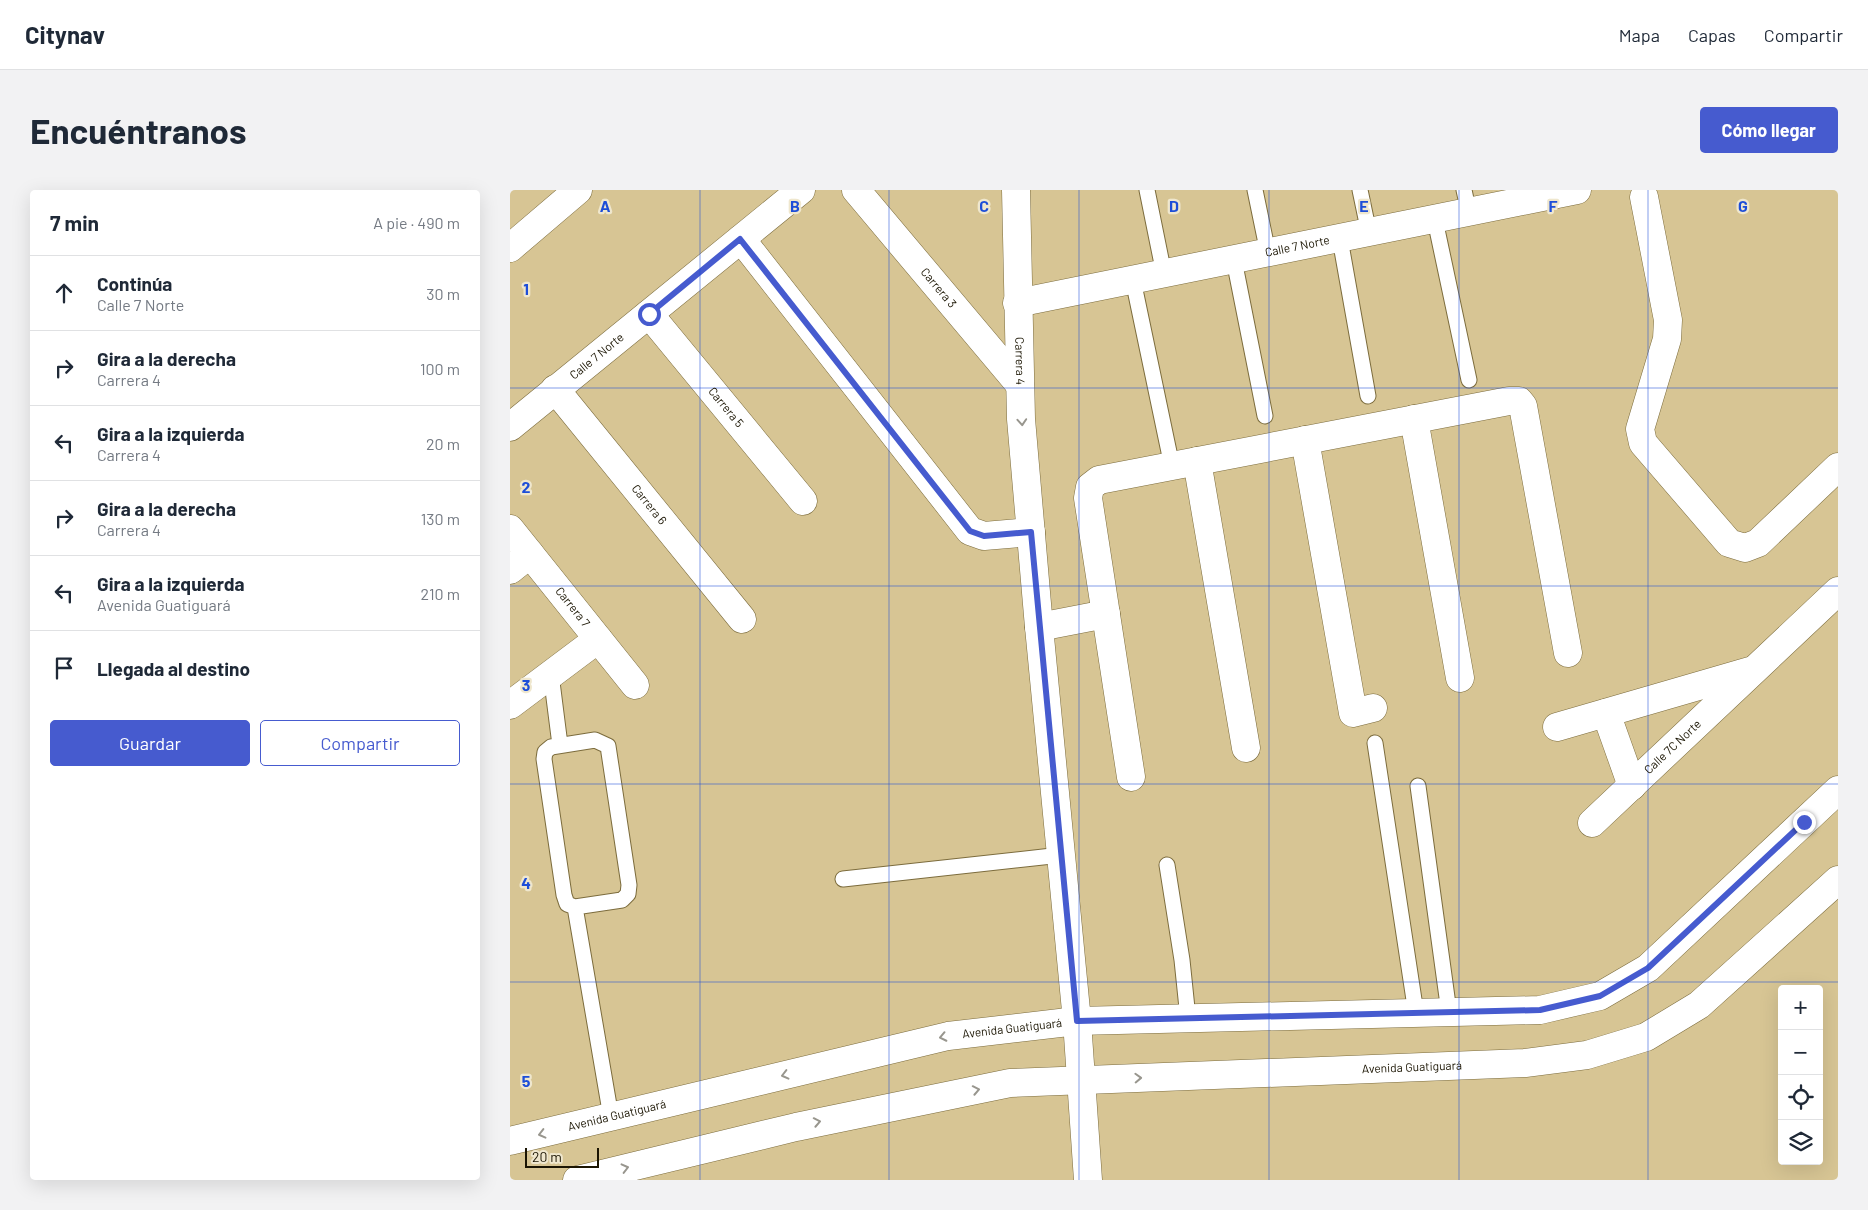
<!DOCTYPE html>
<html lang="es">
<meta charset="utf-8">
<style>
body{margin:0;font-family:Barlow,sans-serif;background:#f2f2f3;color:#1f2937}
.controls{position:absolute;right:15px;bottom:15px;display:grid;overflow:hidden;border-radius:5px;box-shadow:0 5px 20px #0002}
.controls button{width:45px;height:45px;display:grid;place-items:center;padding:0;border:0;border-bottom:1px solid #e0e1e3;background:#fff;color:#1f2937;font:25px sans-serif}
.scale{position:absolute;left:15px;bottom:12px;width:74px;box-sizing:border-box;padding-left:5px;border:2px solid #1b1503;border-top:0;font-size:14px;line-height:18px;white-space:nowrap;color:#1b1503;-webkit-text-stroke:4px #efe7ce;paint-order:stroke}
.stop{position:absolute;width:15px;height:15px;margin:-11px;border:4px solid #465bcf;border-radius:50%;background:#fff}
.stop.end{background:#465bcf;border-color:#fff;box-shadow:0 1px 5px #0008}
.list{margin:0;padding:0;list-style:none}
h2{display:flex;justify-content:space-between;align-items:center;height:65px;margin:0;padding:0 20px;font-size:21px}
h2 small{font-size:16px;font-weight:400;color:#747a83}
.list li{display:grid;grid-template-columns:32px 1fr auto;gap:15px;align-items:center;box-sizing:border-box;height:75px;padding:0 20px;border-top:1px solid #e0e1e3}
.list b{display:block;font-size:19px;white-space:nowrap}
.list p{margin:0;font-size:16px;white-space:nowrap;color:#747a83}
.list em{font-size:16px;font-style:normal;color:#747a83}
.actions{display:flex;gap:10px;padding:15px 20px}
.actions a{flex:1;padding:11px 0;border:1px solid #465bcf;border-radius:5px;text-align:center;font-size:18px;color:#465bcf}
.actions .main{background:#465bcf;color:#fff}
.icon{flex:none;width:28px;height:28px;fill:none;stroke:currentColor;stroke-width:2;stroke-linecap:round;stroke-linejoin:round}
.map{position:relative;flex:none;width:1328px;height:990px;overflow:hidden;border-radius:5px}
header{display:flex;align-items:center;gap:30px;box-sizing:border-box;height:70px;padding:0 25px;background:#fff;border-bottom:1px solid #e0e1e3}
header strong{font-size:24px}
nav{display:flex;gap:28px;margin-inline-start:auto;font-size:18px}
.intro{display:flex;align-items:center;justify-content:space-between;box-sizing:border-box;height:120px;padding:0 30px}
h1{margin:0;font-size:35px}
.button{padding:12px 22px;border-radius:5px;background:#465bcf;color:#fff;font-size:18px;font-weight:700}
main{display:flex;gap:30px;padding:0 30px}
aside{flex:1;background:#fff;border-radius:5px;box-shadow:0 5px 20px #0002}
.map>svg:first-child{display:block}
</style>
<header>
<strong>Citynav</strong>
<nav><a>Mapa</a><a>Capas</a><a>Compartir</a></nav>
</header>
<div class="intro"><h1>Encuéntranos</h1><a class="button">Cómo llegar</a></div>
<main>
<aside>
<h2>7 min<small>A pie · 490 m</small></h2>
<ul class="list">
<li><svg class="icon" aria-label="ahead" viewBox="0 0 24 24"><path d="M12 20V5M6 11l6-6 6 6"/></svg><div><b>Continúa</b><p>Calle 7 Norte</p></div><em>30 m</em></li>
<li><svg class="icon" aria-label="right" viewBox="0 0 24 24"><path d="M7 20v-9h11M14 6l5 5-5 5"/></svg><div><b>Gira a la derecha</b><p>Carrera 4</p></div><em>100 m</em></li>
<li><svg class="icon" aria-label="left" viewBox="0 0 24 24"><path d="M17 20v-9H6M10 6l-5 5 5 5"/></svg><div><b>Gira a la izquierda</b><p>Carrera 4</p></div><em>20 m</em></li>
<li><svg class="icon" aria-label="right" viewBox="0 0 24 24"><path d="M7 20v-9h11M14 6l5 5-5 5"/></svg><div><b>Gira a la derecha</b><p>Carrera 4</p></div><em>130 m</em></li>
<li><svg class="icon" aria-label="left" viewBox="0 0 24 24"><path d="M17 20v-9H6M10 6l-5 5 5 5"/></svg><div><b>Gira a la izquierda</b><p>Avenida Guatiguará</p></div><em>210 m</em></li>
<li><svg class="icon" aria-label="arrive" viewBox="0 0 24 24"><path d="M6 21V4h12l-3 4 3 4H6"/></svg><div><b>Llegada al destino</b></div></li>
</ul>
<div class="actions"><a class="main">Guardar</a><a>Compartir</a></div>
</aside>
<div class="map">
<svg width="1328" height="990" viewBox="0 0 1328 990">
<rect width="100%" height="100%" fill="#d7c594"/>
<g fill="none" stroke-linecap="round" stroke-linejoin="round">
<g stroke="#7c6c3d" stroke-width="17">
<path id="service" d="M637 0 654 84
M745 0 758 63
M850 0 859 43
M954 0 959 23
M925 30 959 190
M830 49 858 206
M724 70 755 226
M623 90 659 262
M41 484 50 555
M865 553 906 823
M908 596 939 822
M657 675 672 770 678 828
M333 689 551 665
M65 717 57 714 54 705 34 569 35 562 41 557 85 550 98 556 119 695 118 704 112 710 65 717 101 927"/>
</g>
<g stroke="#7c6c3d" stroke-width="29">
<g id="minor">
<path id="s1" d="M346 0 510 195"/>
<path id="s2" d="M506 0 511 229 529 437 567 831 578 990"/>
<path d="M1134 7 1158 130 1157 149 1130 239 1133 253 1219 353 1235 358 1248 353 1328 277"/>
<path d="M231 49 460 341 474 346 521 342"/>
<path d="M0 58 68 0"/>
<path id="s3" d="M507 113 1067 0"/>
<path id="s4" d="M139 124 293 311"/>
<path id="s5" d="M45 199 232 429"/>
<path d="M904 229 950 488"/>
<path id="s6" d="M0 237 291 0"/>
<path d="M795 250 843 523 863 518"/>
<path d="M687 271 736 558"/>
<path id="s7" d="M0 339 125 495"/>
<path d="M0 380 20 364"/>
<path d="M529 437 596 424"/>
<path d="M0 515 88 449"/>
<path d="M1096 523 1122 596"/>
<path d="M1047 537 1240 481"/>
<path d="M621 587 578 308 580 297 589 290 999 211H1009L1013 216 1058 463"/>
<path id="s8" d="M1082 633 1328 401"/>
</g>
</g>
<g stroke="#7c6c3d" stroke-width="29">
<g id="tertiary">
<path id="s9" d="M0 951 438 846 567 831 1030 820 1090 806 1138 778 1328 600"/>
<path id="s10" d="M67 990 286 937 500 893 1015 873 1077 865 1136 847 1189 815 1328 690"/>
</g>
</g>
<use href="#service" stroke="#fff" stroke-width="15"/>
<use href="#minor" stroke="#fff" stroke-width="28"/>
<use href="#tertiary" stroke="#fff" stroke-width="28"/>
</g>
<defs><path id="oneway-chevron" d="M-2-3.5L2.5 0L-2 3.5" fill="none" stroke-width="1.6" stroke-linecap="round" stroke-linejoin="round" transform="scale(1.25)"/></defs>
<g stroke="#98968e">
<use href="#oneway-chevron" transform="translate(512 232) rotate(86)"/>
<use href="#oneway-chevron" transform="translate(433 847) rotate(168)"/>
<use href="#oneway-chevron" transform="translate(275 885) rotate(166)"/>
<use href="#oneway-chevron" transform="translate(628 888) rotate(-2)"/>
<use href="#oneway-chevron" transform="translate(466 900) rotate(-11)"/>
<use href="#oneway-chevron" transform="translate(307 932) rotate(-11)"/>
<use href="#oneway-chevron" transform="translate(32 944) rotate(166)"/>
<use href="#oneway-chevron" transform="translate(115 978) rotate(-14)"/>
</g>
<g fill="none" stroke-linecap="round" stroke-linejoin="round">
<path stroke="#465bcf" stroke-width="6" d="M139 124 230 49 460 341 474 346 521 342 567 831 1030 820 1090 806 1138 778 1294 632"/>
</g>
<path fill="none" stroke="#1d4ed8" stroke-width="1" stroke-opacity="0.55" d="M190 0V990M379 0V990M569 0V990M759 0V990M949 0V990M1138 0V990M0 198H1328M0 396H1328M0 594H1328M0 792H1328"/>
<g text-anchor="middle" stroke-width="4.5" stroke-linejoin="round" paint-order="stroke">
<g font-size="12" fill="#1b1503" stroke="#efe7ce">
<text dy="4" stroke="none"><textPath href="#s3" startOffset="286">Calle 7 Norte</textPath></text>
<text dy="4" stroke="none"><textPath href="#s1" startOffset="128">Carrera 3</textPath></text>
<text dy="4" stroke="none"><textPath href="#s6" startOffset="112">Calle 7 Norte</textPath></text>
<text dy="4" stroke="none"><textPath href="#s2" startOffset="171">Carrera 4</textPath></text>
<text dy="4" stroke="none"><textPath href="#s4" startOffset="121">Carrera 5</textPath></text>
<text dy="4" stroke="none"><textPath href="#s5" startOffset="149">Carrera 6</textPath></text>
<text dy="4" stroke="none"><textPath href="#s7" startOffset="100">Carrera 7</textPath></text>
<text dy="4" stroke="none"><textPath href="#s8" startOffset="111">Calle 7C Norte</textPath></text>
<text dy="4" stroke="none"><textPath href="#s9" startOffset="515">Avenida Guatiguará</textPath></text>
<text dy="4" stroke="none"><textPath href="#s10" startOffset="846">Avenida Guatiguará</textPath></text>
<text dy="4" stroke="none"><textPath href="#s9" startOffset="110">Avenida Guatiguará</textPath></text>
</g>
</g>
<g font-size="16" text-anchor="middle" font-weight="bold" fill="#1d4ed8" stroke="#efe7ce" stroke-width="4.5" stroke-linejoin="round" paint-order="stroke">
<text x="95" y="22">A</text>
<text x="285" y="22">B</text>
<text x="474" y="22">C</text>
<text x="664" y="22">D</text>
<text x="854" y="22">E</text>
<text x="1043" y="22">F</text>
<text x="1233" y="22">G</text>
<text x="16" y="105">1</text>
<text x="16" y="303">2</text>
<text x="16" y="501">3</text>
<text x="16" y="699">4</text>
<text x="16" y="897">5</text>
</g>
</svg>
<div class="controls">
<button>+</button>
<button>−</button>
<button><svg class="icon" aria-label="locate" viewBox="0 0 24 24"><circle cx="12" cy="12" r="6"/><path d="M12 2v4M12 18v4M2 12h4M18 12h4"/></svg></button>
<button><svg class="icon" aria-label="layers" viewBox="0 0 24 24"><path d="M12 4l9 5-9 5-9-5zM3 14l9 5 9-5"/></svg></button>
</div>
<div class="scale">20 m</div>
<div class="stop" style="left:139px;top:124px"></div>
<div class="stop end" style="left:1294px;top:632px"></div>
</div>
</main>
